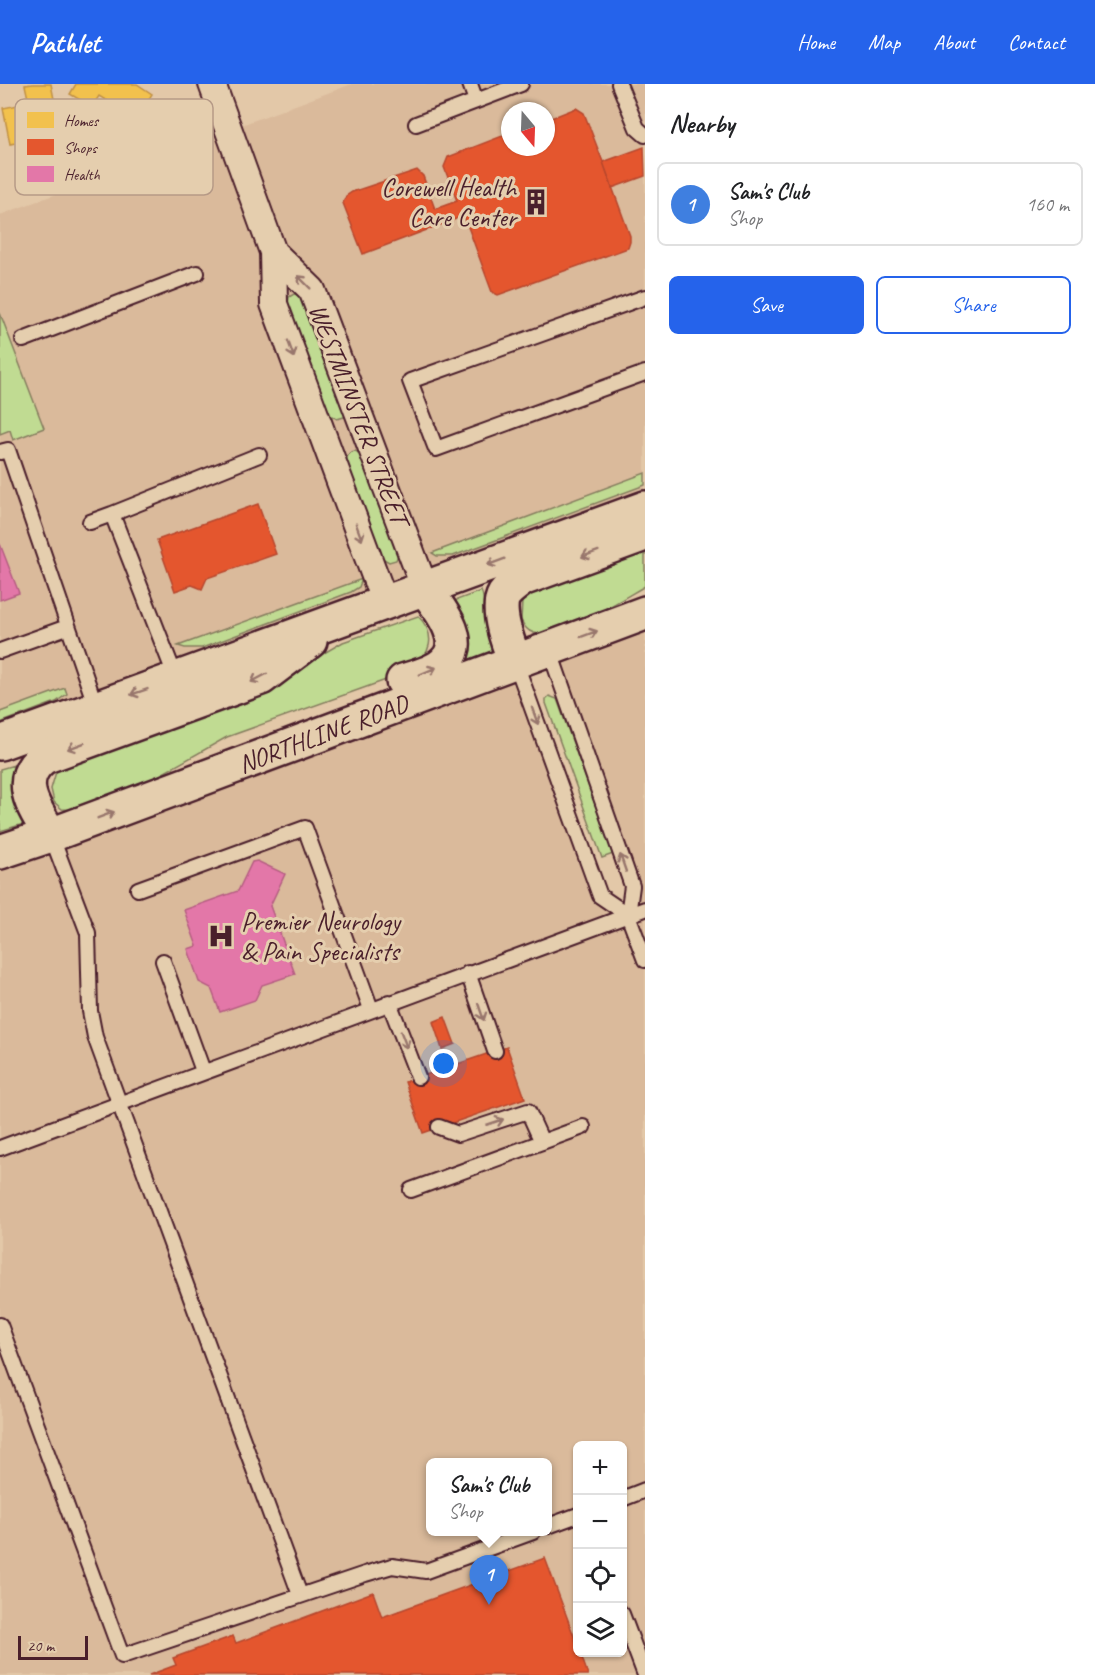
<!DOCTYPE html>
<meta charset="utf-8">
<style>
body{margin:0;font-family:Caveat,sans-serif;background:#f6f6f6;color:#202124}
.controls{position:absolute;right:18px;bottom:18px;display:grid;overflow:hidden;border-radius:9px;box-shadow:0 2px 4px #0004}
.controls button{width:54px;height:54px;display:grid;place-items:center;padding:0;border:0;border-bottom:2px solid #e0e0e0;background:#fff;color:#202124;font:30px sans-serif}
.compass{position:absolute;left:501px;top:18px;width:54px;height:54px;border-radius:50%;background:#fff;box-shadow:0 2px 4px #0004;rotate:161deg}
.scale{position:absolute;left:18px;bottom:15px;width:70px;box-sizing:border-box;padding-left:6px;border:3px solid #4a1f2b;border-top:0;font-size:16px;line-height:21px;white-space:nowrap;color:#4a1f2b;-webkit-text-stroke:4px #e5ceae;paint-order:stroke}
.you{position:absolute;left:444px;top:980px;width:21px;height:21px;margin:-15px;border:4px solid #fff;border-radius:50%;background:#1a73e8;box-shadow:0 0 0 9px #1a73e833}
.badge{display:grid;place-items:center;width:39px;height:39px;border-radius:50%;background:#2563eb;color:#fff;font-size:20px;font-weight:700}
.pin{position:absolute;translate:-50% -50px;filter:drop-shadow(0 2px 3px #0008)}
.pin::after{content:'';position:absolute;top:32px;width:21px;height:18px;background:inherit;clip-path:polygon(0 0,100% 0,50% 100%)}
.popup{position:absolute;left:426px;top:1374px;width:126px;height:78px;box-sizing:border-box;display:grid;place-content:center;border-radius:9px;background:#fff;filter:drop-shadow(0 2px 4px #0005);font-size:20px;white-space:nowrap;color:#757577}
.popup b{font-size:22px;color:#202124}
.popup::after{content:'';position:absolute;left:50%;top:100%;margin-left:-12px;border:12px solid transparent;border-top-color:#fff}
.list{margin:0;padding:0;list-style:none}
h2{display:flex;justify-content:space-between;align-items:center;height:78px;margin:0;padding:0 24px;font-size:26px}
h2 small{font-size:20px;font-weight:400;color:#757577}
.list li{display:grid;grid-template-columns:39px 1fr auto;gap:18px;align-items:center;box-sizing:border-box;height:84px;margin:0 12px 12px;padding:0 12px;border:2px solid #e0e0e0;border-radius:9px}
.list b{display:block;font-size:22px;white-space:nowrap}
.list p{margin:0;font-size:20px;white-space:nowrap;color:#757577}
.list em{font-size:20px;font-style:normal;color:#757577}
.actions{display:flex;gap:12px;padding:18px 24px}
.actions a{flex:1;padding:14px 0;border:2px solid #2563eb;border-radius:9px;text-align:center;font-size:21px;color:#2563eb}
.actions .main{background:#2563eb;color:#fff}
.icon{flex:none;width:33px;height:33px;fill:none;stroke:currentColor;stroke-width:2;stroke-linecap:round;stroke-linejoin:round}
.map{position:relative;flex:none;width:645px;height:1591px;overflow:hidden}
header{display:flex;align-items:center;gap:36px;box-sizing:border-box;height:84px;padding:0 30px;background:#2563eb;color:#fff}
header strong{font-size:28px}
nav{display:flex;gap:33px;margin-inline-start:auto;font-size:21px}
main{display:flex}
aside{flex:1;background:#fff}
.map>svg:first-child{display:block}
</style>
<header>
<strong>Pathlet</strong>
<nav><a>Home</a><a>Map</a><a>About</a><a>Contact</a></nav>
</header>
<main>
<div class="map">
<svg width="645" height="1591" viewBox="0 0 645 1591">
<rect width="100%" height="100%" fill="#e3c8a8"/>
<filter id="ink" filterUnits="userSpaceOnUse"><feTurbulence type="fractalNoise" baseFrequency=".0167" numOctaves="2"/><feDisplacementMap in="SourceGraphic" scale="12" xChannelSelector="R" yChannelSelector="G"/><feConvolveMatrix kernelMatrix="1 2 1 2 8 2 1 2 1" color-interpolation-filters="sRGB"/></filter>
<g filter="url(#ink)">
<path fill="#daba9b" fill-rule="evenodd" d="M352 0H645V424L0 659V131ZM510 27H546V63H510Z
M645 529V1591H0V768L515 577 600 812 627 831 632 802 549 565ZM578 1362H622V1568H578ZM430 1378H548V1448H430Z"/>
<path fill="#c0db92" stroke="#857d5e" stroke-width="1.5" d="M294 210 302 212 346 329 344 333 337 335 330 331 288 221 289 213Z
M0 229 44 344 13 356 10 346 0 350Z
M355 367 360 369 399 468 396 476 389 478 382 474 346 379C347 372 348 368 355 367Z
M645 389V401L453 472H437L432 469Z
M645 462V502C622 515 559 556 534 549 527 547 524 542 521 536L522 518 528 508Z
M362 495 359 503 351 508 202 564H185L178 562Z
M481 507C486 516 482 526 484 536 485 547 490 557 496 567L467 578 452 521 454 517Z
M418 532C438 552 430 571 411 587L227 653 142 701 75 726 62 725 54 718 51 705 58 681 271 600 343 558Z
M65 604 67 610 56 618 0 639V628Z
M549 612 557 615 613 770 602 774 546 619V615Z
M14 681V717L18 727 27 739 0 747V685Z"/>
<path fill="#f2c14e" stroke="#c09044" stroke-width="1.5" d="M33 0H51L61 50 10 60 3 24 29 19 25 1Z
M76 0H137L152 10 137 35 99 12 92 23 70 10Z"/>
<path fill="#e4572e" stroke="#b6462d" stroke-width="1.5" d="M576 24 584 29 603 78 630 152V158L628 164 498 211 492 208 464 132 363 170 343 119 346 112 352 108 417 86 423 92 435 125 457 117 444 83 448 73 510 49V63H546V36Z
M644 63 645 92 612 104 603 78Z
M258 420 276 470 207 494 202 505 192 501 175 507 157 456Z
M445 933 455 960 442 965 433 938Z
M507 963 525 1014 423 1049 405 998Z
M545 1474 578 1563V1568H580L588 1591H149L176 1581 173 1574 233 1552 236 1559 373 1508 382 1533Z"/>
<path fill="#e377a8" stroke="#b55d82" stroke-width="1.5" d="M0 460 19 509 0 516Z
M257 777 285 790 270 822 295 890 262 901 255 916 220 928 211 904 199 898 188 865 197 862 184 826 238 807 252 778Z"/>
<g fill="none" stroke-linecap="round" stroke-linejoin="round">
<g stroke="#4a1f2b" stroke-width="18">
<path id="service" d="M470 0 476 17
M619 0 637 44 645 51
M416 40 521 0
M645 213 410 297 436 365 645 289
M23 256 197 189
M0 368 8 366 96 623
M90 438 112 430
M0 567 67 543
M515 577 600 812 628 831 632 802 549 565
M176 594 112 430 259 371
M51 751 88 849 90 927 95 953 300 1511
M138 805 305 744 371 925
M628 831 645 876
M163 877 203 987
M468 889 495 967
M389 918 418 993
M439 1043 458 1050 528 1027 542 1058
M0 1064 645 825
M411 1106 583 1043
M0 1241 122 1572 365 1490 392 1482 426 1487 533 1448
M622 1415 645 1406
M548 1442 578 1431
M622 1530 645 1591"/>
</g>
<g stroke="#4a1f2b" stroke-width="30">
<path id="minor" d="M212 0 273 168 274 220 385 519
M273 168 312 206 425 505"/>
</g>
<g stroke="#4a1f2b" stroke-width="38">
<g id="secondary">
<path d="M515 577C509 562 495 526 504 511 508 505 516 500 522 495L645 450"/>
<path d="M403 597C415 593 433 589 443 580 469 559 439 524 425 505"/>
<path d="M0 659 645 424"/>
<path d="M51 751C35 726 13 696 44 673L261 594 310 557"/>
<path id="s1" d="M0 768 51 751 645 529"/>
</g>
</g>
<use href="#service" stroke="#e5ceae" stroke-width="14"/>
<use href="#minor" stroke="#e5ceae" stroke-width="26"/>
<use href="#secondary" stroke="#e5ceae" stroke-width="33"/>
</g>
<defs><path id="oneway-shaft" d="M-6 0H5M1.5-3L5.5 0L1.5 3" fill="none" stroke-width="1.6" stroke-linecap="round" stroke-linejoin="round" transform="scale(1.5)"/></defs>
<g stroke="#98766c">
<use href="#oneway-shaft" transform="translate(304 198) rotate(-135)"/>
<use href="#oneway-shaft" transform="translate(291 265) rotate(70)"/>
<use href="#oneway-shaft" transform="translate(359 448) rotate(70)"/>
<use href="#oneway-shaft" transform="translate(590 470) rotate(160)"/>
<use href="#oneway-shaft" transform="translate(496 478) rotate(159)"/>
<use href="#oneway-shaft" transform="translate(589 550) rotate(-20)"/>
<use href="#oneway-shaft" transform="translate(428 587) rotate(-23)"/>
<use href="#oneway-shaft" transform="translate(259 594) rotate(152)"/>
<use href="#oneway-shaft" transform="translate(139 608) rotate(161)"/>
<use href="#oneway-shaft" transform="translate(535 632) rotate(70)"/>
<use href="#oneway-shaft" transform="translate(76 662) rotate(160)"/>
<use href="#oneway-shaft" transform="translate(106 731) rotate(-21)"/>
<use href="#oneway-shaft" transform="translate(623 779) rotate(-109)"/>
<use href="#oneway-shaft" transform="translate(481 928) rotate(71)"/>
<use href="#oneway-shaft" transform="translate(404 956) rotate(69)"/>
<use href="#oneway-shaft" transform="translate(495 1038) rotate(-18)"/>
</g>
</g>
<defs>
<g id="building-bare" transform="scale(2.07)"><path d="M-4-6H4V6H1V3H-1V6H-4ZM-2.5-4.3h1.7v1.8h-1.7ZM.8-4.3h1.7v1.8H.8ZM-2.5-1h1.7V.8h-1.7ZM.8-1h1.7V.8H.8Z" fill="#4a1f2b" stroke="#e5ceae" stroke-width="2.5" paint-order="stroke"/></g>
<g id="hospital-bare" transform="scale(2.07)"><path d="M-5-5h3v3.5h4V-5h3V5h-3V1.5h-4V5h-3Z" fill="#4a1f2b" stroke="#e5ceae" stroke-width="2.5" paint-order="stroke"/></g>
</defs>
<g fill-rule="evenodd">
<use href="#building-bare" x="536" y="118"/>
<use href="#hospital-bare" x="221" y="852"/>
</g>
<g text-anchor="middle" stroke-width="6" stroke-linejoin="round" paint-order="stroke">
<g font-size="26" fill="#4a1f2b" stroke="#e5ceae" text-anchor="end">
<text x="516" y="112">Corewell Health<tspan x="516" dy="30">Care Center</tspan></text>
<text x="241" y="846" text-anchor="start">Premier Neurology<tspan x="241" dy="30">&amp; Pain Specialists</tspan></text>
</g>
<g font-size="26" fill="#4a1f2b" stroke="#e5ceae">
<text transform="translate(359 330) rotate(69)" y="9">WESTMINSTER STREET</text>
<text dy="9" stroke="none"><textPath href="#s1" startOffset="344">NORTHLINE ROAD</textPath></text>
</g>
</g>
<rect x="15" y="15" width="198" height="96" rx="9" fill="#e5ceae" stroke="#b69a87" stroke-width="1.5"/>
<rect x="27" y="28" width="27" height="16" fill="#f2c14e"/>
<rect x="27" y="55" width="27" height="16" fill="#e4572e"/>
<rect x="27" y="82" width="27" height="16" fill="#e377a8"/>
<g font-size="16" fill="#4a1f2b">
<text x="64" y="42">Homes</text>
<text x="64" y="69">Shops</text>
<text x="64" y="96">Health</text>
</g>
</svg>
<div class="controls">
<button>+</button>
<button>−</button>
<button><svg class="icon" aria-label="locate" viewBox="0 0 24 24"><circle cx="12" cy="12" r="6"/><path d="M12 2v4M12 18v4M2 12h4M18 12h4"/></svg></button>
<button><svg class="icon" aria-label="layers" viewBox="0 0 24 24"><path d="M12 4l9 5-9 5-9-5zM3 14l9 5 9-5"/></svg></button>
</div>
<svg class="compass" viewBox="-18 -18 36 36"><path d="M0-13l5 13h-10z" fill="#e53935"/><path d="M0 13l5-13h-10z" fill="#757577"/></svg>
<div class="scale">20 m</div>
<div class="you"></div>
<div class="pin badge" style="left:489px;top:1521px;background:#3f7fe0">1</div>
<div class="popup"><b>Sam's Club</b>Shop</div>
</div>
<aside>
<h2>Nearby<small></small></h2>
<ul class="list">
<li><span class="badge" style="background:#3f7fe0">1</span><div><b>Sam's Club</b><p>Shop</p></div><em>160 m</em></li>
</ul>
<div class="actions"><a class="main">Save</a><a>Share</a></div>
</aside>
</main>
